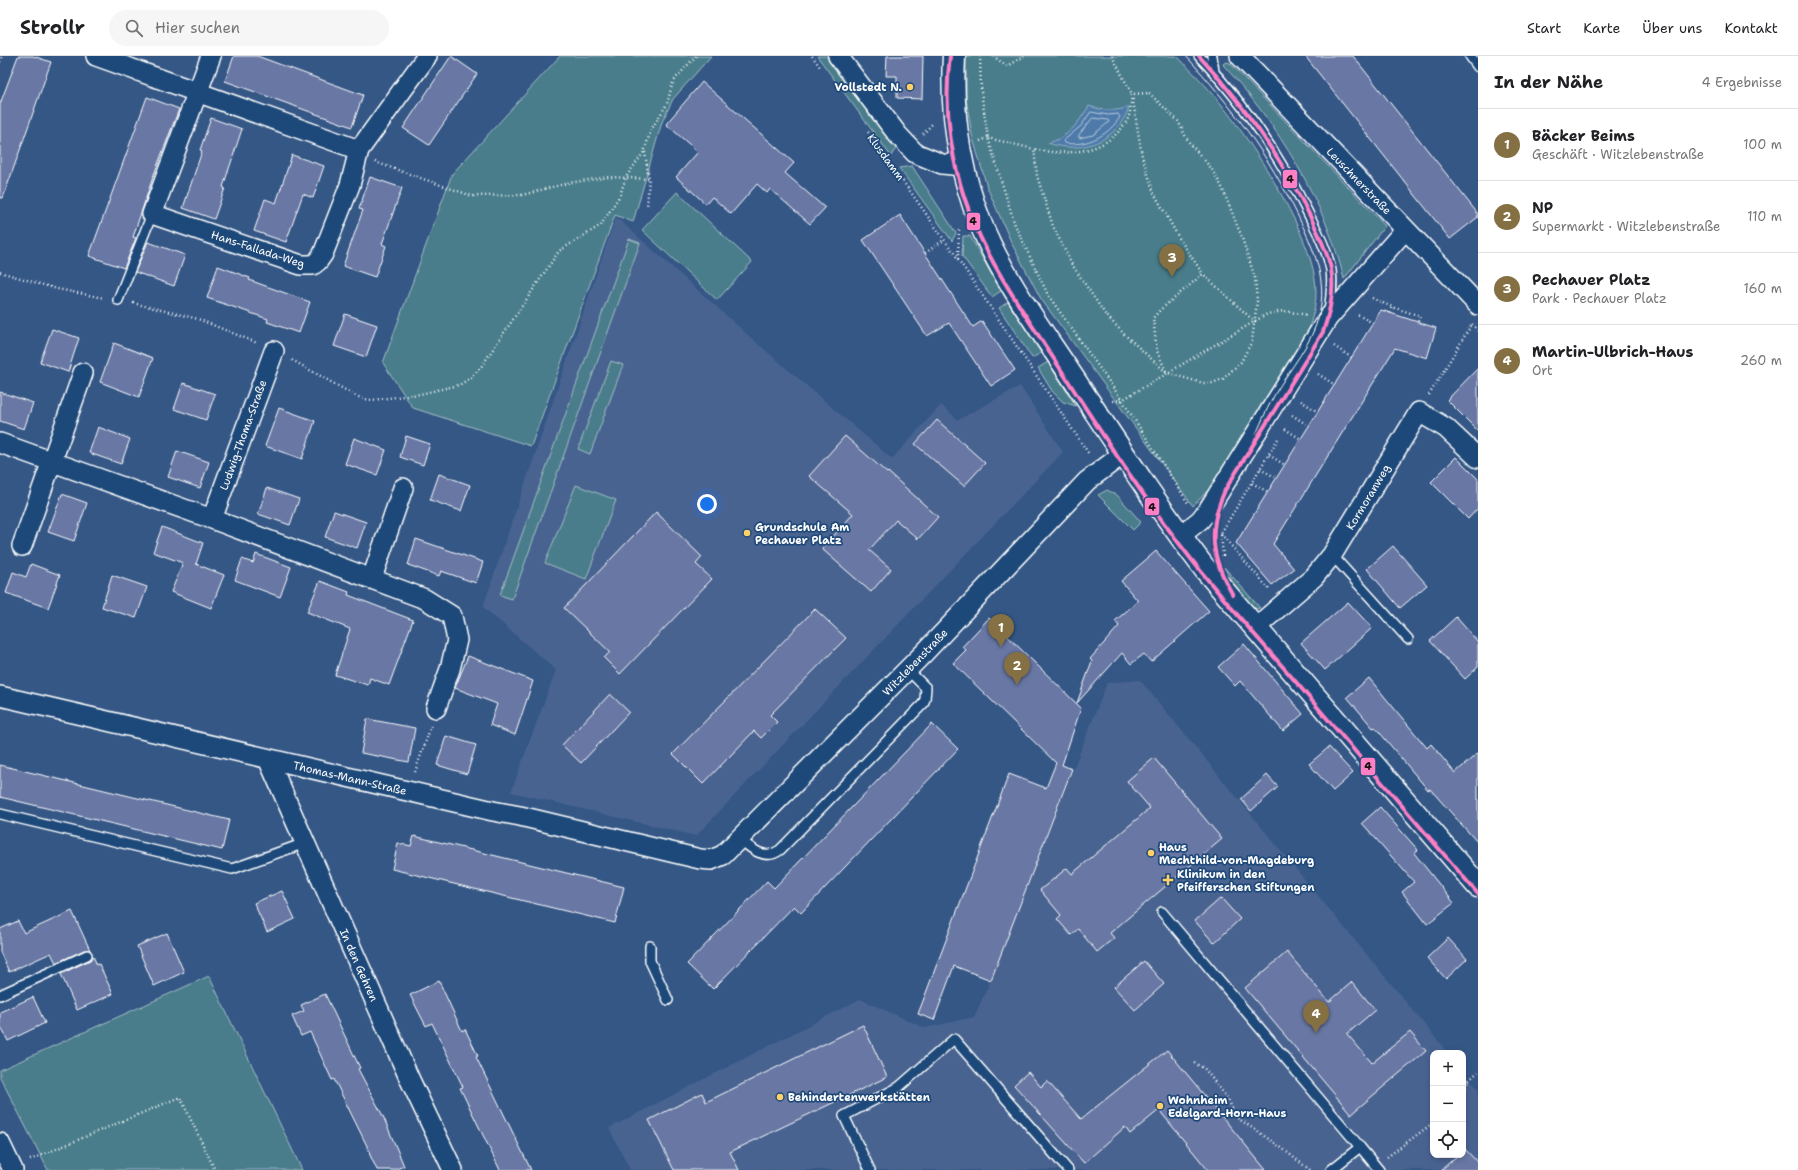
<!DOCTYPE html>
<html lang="de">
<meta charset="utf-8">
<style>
body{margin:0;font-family:"Shantell Sans",sans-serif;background:#f6f6f6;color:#202124}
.controls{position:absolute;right:12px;bottom:12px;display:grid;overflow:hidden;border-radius:8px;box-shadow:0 2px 6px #0003}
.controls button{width:36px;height:36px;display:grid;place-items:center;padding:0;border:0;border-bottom:1px solid #e0e0e0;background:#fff;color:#202124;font:20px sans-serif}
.you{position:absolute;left:707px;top:448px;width:14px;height:14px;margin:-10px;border:3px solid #fff;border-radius:50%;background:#1a73e8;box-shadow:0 0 0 6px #1a73e833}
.badge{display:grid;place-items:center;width:26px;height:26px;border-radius:50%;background:#847042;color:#fff;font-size:13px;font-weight:700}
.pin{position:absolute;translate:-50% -33px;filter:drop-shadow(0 1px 2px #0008)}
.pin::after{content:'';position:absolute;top:21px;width:14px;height:12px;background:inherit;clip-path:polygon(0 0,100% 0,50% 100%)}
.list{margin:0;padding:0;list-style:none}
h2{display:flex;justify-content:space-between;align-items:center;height:52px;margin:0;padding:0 16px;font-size:17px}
h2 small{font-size:13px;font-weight:400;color:#757577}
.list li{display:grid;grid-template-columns:26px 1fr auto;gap:12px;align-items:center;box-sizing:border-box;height:72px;padding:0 16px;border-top:1px solid #e0e0e0}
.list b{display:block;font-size:15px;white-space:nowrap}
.list p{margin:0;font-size:13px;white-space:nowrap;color:#757577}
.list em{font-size:13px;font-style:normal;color:#757577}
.icon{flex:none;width:22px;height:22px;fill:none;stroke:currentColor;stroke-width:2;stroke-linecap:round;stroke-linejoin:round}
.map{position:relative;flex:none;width:1478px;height:1114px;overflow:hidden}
header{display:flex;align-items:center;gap:24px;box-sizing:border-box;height:56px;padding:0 20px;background:#fff;border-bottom:1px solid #e0e0e0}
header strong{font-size:19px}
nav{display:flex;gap:22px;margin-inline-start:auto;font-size:14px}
.search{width:280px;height:36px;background:#f6f6f6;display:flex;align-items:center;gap:10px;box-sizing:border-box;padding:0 14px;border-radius:22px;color:#757577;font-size:15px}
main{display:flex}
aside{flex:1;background:#fff}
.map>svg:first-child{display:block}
</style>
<header>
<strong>Strollr</strong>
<div class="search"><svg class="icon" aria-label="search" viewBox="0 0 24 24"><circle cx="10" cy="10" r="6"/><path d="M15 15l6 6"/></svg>Hier suchen</div>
<nav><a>Start</a><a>Karte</a><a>Über uns</a><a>Kontakt</a></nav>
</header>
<main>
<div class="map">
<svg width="1478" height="1114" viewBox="0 0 1478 1114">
<rect width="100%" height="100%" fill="#345786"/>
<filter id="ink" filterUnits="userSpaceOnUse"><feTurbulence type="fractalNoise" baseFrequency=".025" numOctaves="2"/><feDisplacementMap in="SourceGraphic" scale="8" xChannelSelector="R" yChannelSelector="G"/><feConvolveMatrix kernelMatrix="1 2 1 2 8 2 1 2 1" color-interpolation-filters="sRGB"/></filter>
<g filter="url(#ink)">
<path fill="#486491" d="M616 161 758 288 892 403 941 349 958 364 1020 330 1063 396 696 780 511 736 556 614 483 551Z
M1140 624 1448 997H1433V1099H1463V1015L1478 1033V1114H630L609 1072 860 943 925 972 974 961 991 924 1107 627Z"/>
<path fill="#497d8b" stroke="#a4bec5" d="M560 0H711L673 43 662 66 633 166 615 159 531 390 413 352 383 307 452 118Z
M817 0H826L896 92 891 100Z
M966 0H1177C1189 13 1202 25 1213 38 1248 80 1317 182 1316 237 1316 250 1312 261 1309 273L1212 430 1193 450 1041 243 1012 188 987 131 972 79 966 43Z
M1226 6 1230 7 1385 170 1344 223C1326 147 1277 67 1224 10L1223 8Z
M912 110 956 177 952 185 899 112Z
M677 136 752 206 717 244 642 174Z
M963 180H970L1001 235 992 241 962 200Z
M629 183 640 187 512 543 500 539Z
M1008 246 1041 297 1032 302 999 252Z
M611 305 623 309 590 398 578 393Z
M1048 306 1076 350 1063 346 1052 335 1038 312Z
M576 429 616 444 586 523 545 507Z
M1107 434 1117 439 1141 466 1133 474 1098 439Z
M1224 511 1260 552 1254 553 1236 532Z
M209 920 302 1114H48L0 1021V1014Z"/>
<path fill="#4d7aa9" stroke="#94afcb" d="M1089 50C1103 55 1115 56 1129 51 1118 85 1081 99 1048 87 1068 82 1079 66 1089 50Z"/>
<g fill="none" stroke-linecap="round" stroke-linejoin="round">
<path stroke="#b8cadd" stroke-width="1" d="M1091 56 1108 59 1118 58 1120 61C1108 80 1086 91 1064 87L1063 85 1081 70Z
M1093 62 1108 64 1109 66 1093 79 1079 82V79Z"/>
</g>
<path fill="#6877a4" stroke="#fff" d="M18 0H33L51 6 3 142H0V48Z
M234 0H257L363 39 352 71 225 25Z
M451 0 477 18 429 89 403 72Z
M887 0H923L922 43 897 42V20H886Z
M1305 0H1353L1478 158V161L1450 183Z
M702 26 794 107 785 117 825 152 810 168 770 133 767 137 757 128 731 158 712 141 706 148 676 121 698 96 666 68Z
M147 41 179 53 153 121 133 181 136 182 124 212 89 200Z
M211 62 242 73 223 131 225 132 214 163 183 152 202 95 200 94Z
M292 99 324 110 313 142 303 138 286 186 254 175 265 143 276 147Z
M370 121 402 132 382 188 386 190 375 221 343 210 363 154 359 153Z
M900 159 973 271 982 265 1015 314 991 330 949 267 927 280 863 184Z
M148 186 185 199 174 230 135 216Z
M218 210 250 222 249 224 310 246 299 277 267 266 268 263 207 242Z
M1381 254 1436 272 1427 302 1395 292 1273 488 1294 513 1272 529 1236 487Z
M345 258 377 269 366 301 334 290Z
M52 273 79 282 68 316 40 306Z
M114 287 153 302 139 341 100 326Z
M1478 312V375L1447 344Z
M183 327 215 338 206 364 174 353Z
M0 336 33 347 24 373 0 365Z
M279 352 315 365 302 403 265 390Z
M937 364 985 407 964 430 915 388Z
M98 371 130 383 121 408 89 397Z
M406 380 430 388 423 409 400 401Z
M845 380 887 417 888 416 938 461 918 483 896 464 869 494 891 513 871 536 822 493 853 458 809 420Z
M354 382 386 394 377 419 345 408Z
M177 395 209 406 200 432 168 421Z
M1456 401 1478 423V452L1468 463 1431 426Z
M439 418 470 429 461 455 430 444Z
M267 432 299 443 290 469 258 458Z
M62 438 87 447 74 485 48 476Z
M334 455 366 466 357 492 325 481Z
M656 456 702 501 696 508 712 523 620 618 604 602 610 596 564 552Z
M162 471 203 487 196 508 224 519 211 552 171 536 183 507 153 496Z
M416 483 483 506 476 527 441 515 439 520 408 509Z
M1393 490 1427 529 1400 552 1367 513Z
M1156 495 1209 555 1151 606 1144 598 1131 608 1122 597 1077 647 1092 605 1090 603 1119 570 1115 565 1138 545 1121 525Z
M256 498 291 511 280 541 235 524 242 503 253 507Z
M31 508 60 519 48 552 6 537 13 516 26 521Z
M112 519 147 531 136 562 102 551Z
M320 525 349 536 348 539 413 564 389 629 370 622 368 629 335 619 350 573 307 556Z
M1348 546 1372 572 1325 614 1301 587Z
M815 553 846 582 770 659 777 666 761 682 754 675 703 728 673 698Z
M1456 561 1478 586V611L1465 623 1430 585Z
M989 562 1081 652 1062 709 1072 713 991 924 954 910 934 964 918 958 1009 718 1046 732 1056 707 953 607 966 594 962 591Z
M1244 588 1303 658 1283 675 1240 625 1235 630 1218 611Z
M468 600 533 625 515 679 490 669 497 648 455 632Z
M1369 622 1427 692 1431 688 1455 717 1478 697V787L1430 733 1428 734 1375 671 1373 672 1347 641Z
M610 638 629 656 581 707 562 689Z
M367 663 415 672 409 706 361 697Z
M932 668 958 693 801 857 794 850 713 933 687 908 767 825 774 832Z
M446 680 476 689 467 718 437 709Z
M1329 691 1353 717 1333 735 1309 708Z
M1154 702 1222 783 1110 877 1114 882 1097 896 1078 873 1071 879 1057 863 1061 859 1040 834 1067 812 1072 818 1150 752 1127 725Z
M0 709 229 764 222 794 0 741Z
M1267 719 1278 731 1251 755 1241 743Z
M1380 751 1418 794 1414 797 1454 847 1427 868 1402 836 1414 826 1362 767Z
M414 780 624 831 615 867 392 813 398 787 411 790Z
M282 835 295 863 267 876 254 847Z
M1221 842 1240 863 1214 887 1195 865Z
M72 855 90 894H84L56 907 51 897 9 916 0 896V873L18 865 24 877Z
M167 877 184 916 154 930 137 890Z
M1448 882 1467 903 1446 923 1427 902Z
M1287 896 1329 946 1352 926 1375 954 1347 978 1372 1007 1410 976 1426 995 1351 1058 1245 932Z
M93 900 97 909 99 908 113 938 77 954 61 918 90 904Z
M1144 905 1164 928 1135 954 1114 931Z
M439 925 462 975 465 973 478 1000 476 1001 531 1114H500L460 1032 463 1031 432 967 426 970 410 939Z
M325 938 360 1012 358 1013 383 1060 404 1110 394 1114H377L369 1097 370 1096 334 1023 332 1024 310 976 301 980 292 960 304 955 301 949Z
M33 941 45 967 8 985 0 969V956Z
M863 969 887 1021 730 1096 739 1114H674L649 1064 702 1037 706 1046Z
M1167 994 1266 1114H1208L1159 1054 1130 1078 1125 1071 1084 1107 1014 1029 1028 1016 1041 1031 1047 1025 1081 1063Z
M1465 1093 1478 1107V1114H1441L1458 1099H1463V1095Z"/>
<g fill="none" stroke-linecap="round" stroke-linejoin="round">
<g stroke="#fff" stroke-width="12">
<path id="service" d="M1199 0C1244 47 1278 97 1307 155 1316 173 1327 193 1331 214 1333 228 1331 242 1329 256
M1212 0 1214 16
M1470 0 1478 11
M118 244 152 158
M1332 499 1408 583
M0 758 232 813 305 787
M739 782C751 793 765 805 780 794L923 648 925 643 926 632 908 614
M1162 856 1360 1091
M650 890V905L668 944
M0 939 87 899
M870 1114 844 1060 899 1031 954 983 1068 1114
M1331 1114 1360 1091 1379 1114"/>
</g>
<g stroke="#fff" stroke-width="22">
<path id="minor" d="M96 0 359 94 427 0
M211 0 152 158 301 209H313L318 205 323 198 350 129 359 94
M838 0 898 79 915 97 942 108 963 110
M1240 0 1478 249
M0 387 212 463 425 543 452 560 457 584 450 613 436 652
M212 463 274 295
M1180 480 1200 464 1208 454 1328 262 1405 174
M22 490 83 317
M372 522 403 432
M1255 572 1314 521 1332 499 1419 356 1446 372 1478 402
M0 640 493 755 520 760 700 803 711 804 723 799 924 597 1087 425 1123 398
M268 703 410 1024 453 1114
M0 1087 13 1114"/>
</g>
<g stroke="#fff" stroke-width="25">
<path id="secondary" d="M954 0C951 57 959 113 980 166 1003 224 1045 279 1079 331 1120 393 1160 454 1205 513L1478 830"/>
</g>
<path stroke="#fff" stroke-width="2.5" stroke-dasharray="1 3" stroke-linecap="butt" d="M812 0 820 11
M980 0 981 35 988 82 1015 169 1048 239 1122 344 1188 447
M993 0 1007 10 1024 0
M1112 0 1132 38 1142 100 1154 137 1179 182 1203 218
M0 6 2 0
M1149 37 1178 65 1188 85 1211 112 1221 129 1241 179 1255 222 1257 245 1252 285 1241 306 1223 323 1212 327H1203L1167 317 1125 279 1105 258 1071 207 1053 170 1037 120 1034 93C1063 100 1100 98 1121 73 1124 69 1128 64 1129 60 1131 53 1131 45 1132 38Z
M868 76 958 203 1089 398
M923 78 933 67
M980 85 988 82 1034 93
M645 96 649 123 647 151
M375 106 472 140 522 139 568 127 609 121 649 123
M925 197 944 184
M958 203 959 174
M0 216 57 233 104 242
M1372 242 1392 251 1420 260 1418 266
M133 247 198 263 257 287
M1390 257 1392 251
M1358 259 1373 267
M1472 268 1478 275
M1334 290 1352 302
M292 304 356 340 364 343 372 344 420 338 459 329 471 322 481 311 559 195 601 169 620 139 626 121 644 96 651 74 667 48 672 29 676 22 696 0
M1166 315 1157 295 1153 262 1160 254 1203 218 1255 266
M1318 318 1335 329
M1429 339 1472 268
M1113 345 1122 344 1267 258 1284 255 1308 259
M1301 345 1318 356
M1292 359 1309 370
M1285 373 1301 383
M1269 399 1285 409
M1260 413 1277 422
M1252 427 1268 436
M1221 478 1269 533
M1223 500 1221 477 1278 383
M415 716 431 670
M1194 1007 1204 1012 1228 1043 1236 1061 1279 1090 1310 1114
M1463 1039 1468 1025 1478 1016
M1387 1101 1433 1067
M30 1104 180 1041 215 1114"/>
<use href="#service" stroke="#1f4a7a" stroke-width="9"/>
<use href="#minor" stroke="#1f4a7a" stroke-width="19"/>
<use href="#secondary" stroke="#1f4a7a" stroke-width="22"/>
<path stroke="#fff" stroke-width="1" d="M1186 0C1231 49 1269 100 1298 160 1313 192 1328 223 1319 259 1312 288 1290 312 1275 338 1264 357 1257 378 1247 398"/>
<g stroke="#1f4a7a" stroke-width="7">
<path id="tram-1" d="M950 0C943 53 951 110 971 160 993 215 1031 267 1063 317 1107 386 1152 455 1203 518 1233 555 1265 590 1296 626 1356 697 1417 767 1478 838
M1199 0C1243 48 1281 101 1310 160 1318 177 1327 194 1331 213 1335 234 1330 256 1323 276L1225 434C1207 474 1211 502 1233 539"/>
</g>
<use href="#tram-1" stroke="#ff80c5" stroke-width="4"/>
</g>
</g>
<g fill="#ffd166" stroke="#1f4a7a" stroke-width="1.5">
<circle cx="910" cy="31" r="4"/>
<circle cx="747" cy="477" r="4"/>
<circle cx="1151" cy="797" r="4"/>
<path d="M1166 818h4v4h4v4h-4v4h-4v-4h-4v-4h4z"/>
<circle cx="780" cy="1041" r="4"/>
<circle cx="1160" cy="1050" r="4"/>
</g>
<g text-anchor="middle" stroke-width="3.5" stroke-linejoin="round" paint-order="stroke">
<g font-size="11" font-weight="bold" fill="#fff" stroke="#1f4a7a" text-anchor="start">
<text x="902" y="35" text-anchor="end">Vollstedt N.</text>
<text x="755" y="475">Grundschule Am<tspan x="755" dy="13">Pechauer Platz</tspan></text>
<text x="1159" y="795">Haus<tspan x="1159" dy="13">Mechthild-von-Magdeburg</tspan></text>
<text x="1177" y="822">Klinikum in den<tspan x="1177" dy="13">Pfeifferschen Stiftungen</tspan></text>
<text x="788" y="1045">Behindertenwerkstätten</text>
<text x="1168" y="1048">Wohnheim<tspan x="1168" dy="13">Edelgard-Horn-Haus</tspan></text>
</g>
<g font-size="11" fill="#fff" stroke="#1f4a7a">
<text transform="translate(886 101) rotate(54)" y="4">Klusdamm</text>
<text transform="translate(1359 125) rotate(46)" y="4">Leuschnerstraße</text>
<text transform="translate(258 193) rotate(18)" y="4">Hans-Fallada-Weg</text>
<text transform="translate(243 379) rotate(-70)" y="4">Ludwig-Thoma-Straße</text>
<text transform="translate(1368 441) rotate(-59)" y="4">Kormoranweg</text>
<text transform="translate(915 606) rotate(-46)" y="4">Witzlebenstraße</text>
<text transform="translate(350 722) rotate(13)" y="4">Thomas-Mann-Straße</text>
<text transform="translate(359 909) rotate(66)" y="4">In den Gehren</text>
</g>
</g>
<g stroke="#1f4a7a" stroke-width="1.5">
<rect x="1282" y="113" width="16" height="20" rx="4" fill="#ff80c5"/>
<rect x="966" y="156" width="15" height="19" rx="4" fill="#ff80c5"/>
<rect x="1144" y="441" width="16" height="19" rx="4" fill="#ff80c5"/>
<rect x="1360" y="701" width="16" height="19" rx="4" fill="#ff80c5"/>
</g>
<g font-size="11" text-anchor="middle" font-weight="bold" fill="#111">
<text x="1290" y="127">4</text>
<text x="973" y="169">4</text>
<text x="1152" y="455">4</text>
<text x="1368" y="714">4</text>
</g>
</svg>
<div class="controls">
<button>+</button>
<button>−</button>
<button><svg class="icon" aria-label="locate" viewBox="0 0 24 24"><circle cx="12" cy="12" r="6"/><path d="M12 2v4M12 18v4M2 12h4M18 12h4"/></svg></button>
</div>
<div class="you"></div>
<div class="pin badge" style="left:1001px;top:591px">1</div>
<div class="pin badge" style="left:1017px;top:629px">2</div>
<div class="pin badge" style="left:1172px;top:221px">3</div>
<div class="pin badge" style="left:1316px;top:977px">4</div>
</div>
<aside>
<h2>In der Nähe<small>4 Ergebnisse</small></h2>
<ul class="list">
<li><span class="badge">1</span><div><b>Bäcker Beims</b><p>Geschäft · Witzlebenstraße</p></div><em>100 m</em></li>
<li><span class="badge">2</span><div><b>NP</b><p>Supermarkt · Witzlebenstraße</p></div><em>110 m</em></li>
<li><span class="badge">3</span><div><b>Pechauer Platz</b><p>Park · Pechauer Platz</p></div><em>160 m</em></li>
<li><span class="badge">4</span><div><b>Martin-Ulbrich-Haus</b><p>Ort</p></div><em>260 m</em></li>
</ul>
</aside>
</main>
